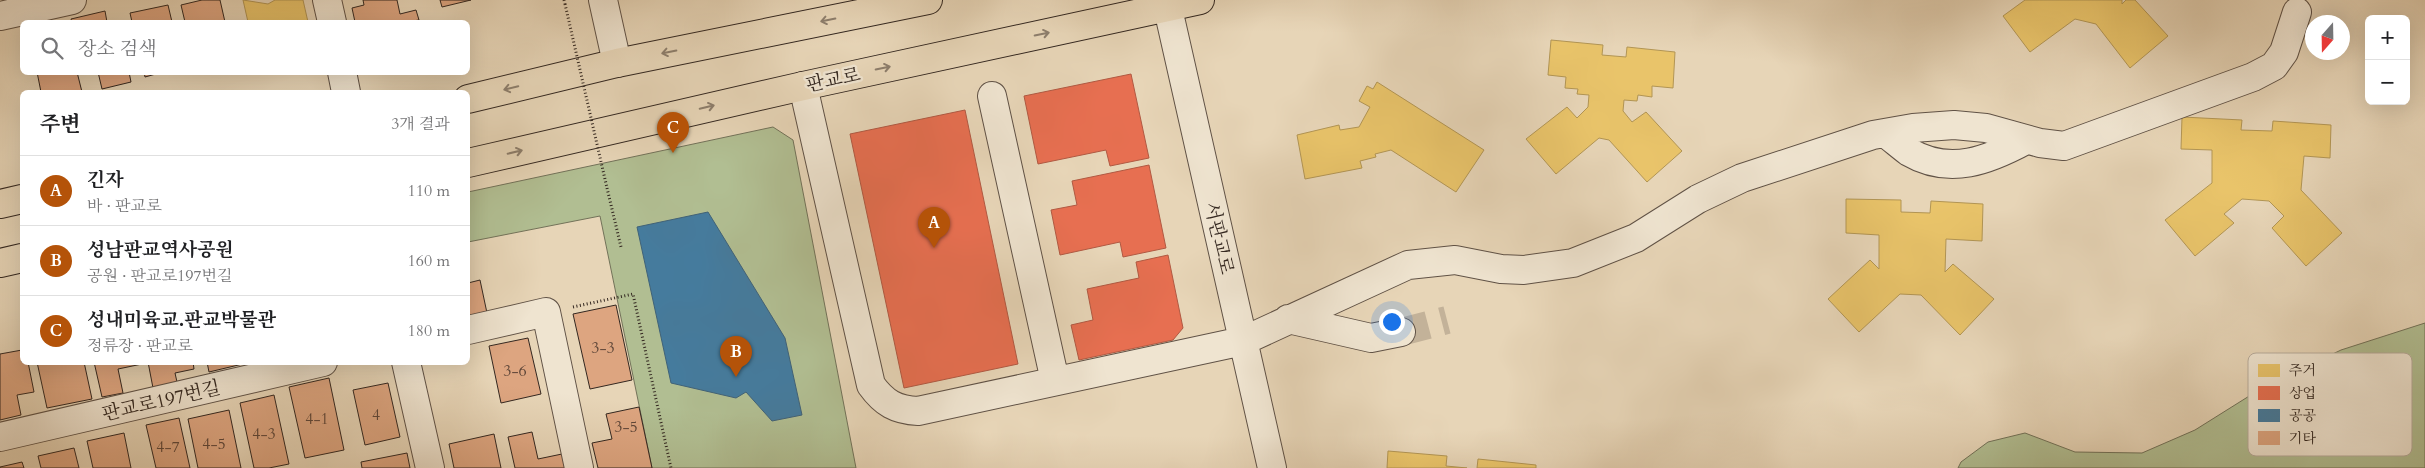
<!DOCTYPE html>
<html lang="ko">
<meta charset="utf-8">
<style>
body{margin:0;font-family:Cardo,"Noto Serif KR",serif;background:#f6f6f6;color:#202124}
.controls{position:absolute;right:15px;top:15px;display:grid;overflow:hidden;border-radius:8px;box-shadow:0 5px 20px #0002}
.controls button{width:45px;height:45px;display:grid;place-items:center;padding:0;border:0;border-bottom:1px solid #e0e0e0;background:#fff;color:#202124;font:25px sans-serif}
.compass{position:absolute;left:2305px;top:15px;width:45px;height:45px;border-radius:50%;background:#fff;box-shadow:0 5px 20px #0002;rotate:200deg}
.you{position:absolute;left:1391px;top:321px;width:18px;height:18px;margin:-12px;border:4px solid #fff;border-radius:50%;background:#1a73e8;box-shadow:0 0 0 8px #1a73e833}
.badge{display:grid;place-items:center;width:32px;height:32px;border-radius:50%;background:#b45309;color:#fff;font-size:16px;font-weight:700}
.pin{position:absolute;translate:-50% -41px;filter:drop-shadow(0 1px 2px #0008)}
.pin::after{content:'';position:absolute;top:26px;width:18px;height:15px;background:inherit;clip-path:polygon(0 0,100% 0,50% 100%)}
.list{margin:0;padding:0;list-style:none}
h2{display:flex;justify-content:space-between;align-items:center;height:65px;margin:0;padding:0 20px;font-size:21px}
h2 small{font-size:16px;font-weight:400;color:#757577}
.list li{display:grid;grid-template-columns:32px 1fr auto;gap:15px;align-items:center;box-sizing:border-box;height:70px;padding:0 20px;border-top:1px solid #e0e0e0}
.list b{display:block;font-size:19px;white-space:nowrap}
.list p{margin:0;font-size:16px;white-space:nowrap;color:#757577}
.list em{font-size:16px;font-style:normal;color:#757577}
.icon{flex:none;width:28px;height:28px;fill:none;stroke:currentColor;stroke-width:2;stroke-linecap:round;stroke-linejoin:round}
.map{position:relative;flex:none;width:2425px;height:468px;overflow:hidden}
.search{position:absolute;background:#fff;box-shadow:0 5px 20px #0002;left:20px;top:20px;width:450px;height:55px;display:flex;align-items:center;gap:12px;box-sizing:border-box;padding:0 18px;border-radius:8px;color:#757577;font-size:19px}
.panel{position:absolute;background:#fff;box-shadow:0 5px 20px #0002;left:20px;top:90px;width:450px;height:275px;border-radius:8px}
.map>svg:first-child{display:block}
</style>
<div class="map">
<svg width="2425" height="468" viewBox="0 0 2425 468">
<rect width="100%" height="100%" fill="#e7d5b7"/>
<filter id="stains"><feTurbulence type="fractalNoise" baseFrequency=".004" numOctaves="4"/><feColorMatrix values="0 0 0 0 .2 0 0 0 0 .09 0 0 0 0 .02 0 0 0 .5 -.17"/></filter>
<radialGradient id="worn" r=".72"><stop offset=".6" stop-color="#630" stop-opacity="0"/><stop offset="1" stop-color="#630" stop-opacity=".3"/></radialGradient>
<path fill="#b1be92" stroke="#727259" d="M773 127 793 140 856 468H652L600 216 468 242V192Z
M2425 323V468H1958L1961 462 1988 442 2025 433 2075 452 2142 453 2195 430 2262 388 2341 350Z"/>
<path fill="#e9c46a" stroke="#b29554" d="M243 0 268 4 275 0H303L308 22H248Z
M2025 0H2122V4L2126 0H2135L2168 36 2130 68 2096 24 2075 19 2030 52 2003 16Z
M1551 40 1603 45 1602 55 1626 57 1627 47 1675 52 1673 88 1652 86V97L1638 95 1637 101 1624 100 1623 111 1632 122 1646 112 1682 151 1647 182 1609 140 1599 138 1556 174 1526 139 1567 107 1577 118 1588 107 1589 95 1577 94 1578 89 1565 88 1566 77 1548 75Z
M1377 82 1484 150 1456 192 1391 150 1375 154 1376 157 1360 161 1362 168 1305 179 1297 135 1339 125 1340 130 1359 127 1370 107 1359 101 1367 86 1373 89Z
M2182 117 2242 120 2241 130 2272 131 2273 121 2331 125 2330 158 2304 156 2301 190 2342 233 2306 266 2272 228 2284 216 2269 201 2242 199 2224 214 2234 223 2195 256 2165 220 2212 183V150L2181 149Z
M1846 199 1901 200V212L1930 213 1931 201 1983 204 1982 241 1946 239 1945 272 1953 264 1994 299 1960 335 1921 295 1900 294 1859 332 1828 299 1870 260 1879 269V235L1846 233Z
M1388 451 1447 456 1446 466 1467 468H1387Z
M1478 459 1536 465V468H1477Z"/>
<path fill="#e76f51" stroke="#b15942" d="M1131 74 1149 158 1110 166 1106 150 1038 164 1024 96Z
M965 110 1018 364 904 388 850 134Z
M1149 165 1166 248 1123 257 1120 242 1060 255 1051 210 1077 205 1072 181Z
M1168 255 1183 328 1173 340 1079 360 1071 325 1093 320 1087 289 1139 278 1136 262Z"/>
<path fill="#457b9d" stroke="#406278" d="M708 212 785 338 802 415 772 421 746 392 736 398 671 383 637 227Z"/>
<path fill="#dda580" stroke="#332720" d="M202 0H220L225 22H185L181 5Z
M363 0H397L400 14 416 10 419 20 406 22H355L352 8 364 5Z
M440 0H471L442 7Z
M168 5 172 22H132L130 13Z
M105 11 107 22H72L71 19Z
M37 72H77L82 92H41Z
M98 72H129L131 82 102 89Z
M144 72H163L145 77Z
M480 280 487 313 468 317V283Z
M616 305 632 380 590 389 573 314Z
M528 338 541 394 501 403 489 346Z
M22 350V362H28L34 392 17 395 21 415 0 420V354Z
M37 362H84L92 399 47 408Z
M94 362H141L142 364 118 369 123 393 102 397Z
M148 362H193L194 369 175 373 177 382 153 388Z
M207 362H251L209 372Z
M329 378 344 450 305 458 289 387Z
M388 383 400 437 365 445 353 390Z
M274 395 289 464 269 468H254L240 403Z
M639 407 652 468H598L592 443 612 439 606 414Z
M229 410 241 468H198L188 419Z
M179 418 190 468H156L146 425Z
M532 432 538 459 562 454 565 468H515L508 437Z
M124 433 131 468H93L87 441Z
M494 434 501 468H454L449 444Z
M74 448 79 468H41L38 456Z
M407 453 410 468H362L361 462Z
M22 462 24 468H0V467Z"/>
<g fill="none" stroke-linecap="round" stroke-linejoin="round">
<path stroke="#c3b299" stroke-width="28" stroke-dasharray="28 14" stroke-linecap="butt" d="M1401 332 1447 320"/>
<g stroke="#605246" stroke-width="30">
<path id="minor" d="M327 0 332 22
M603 0 617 63
M1166 0 1272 468
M0 16 72 0
M342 72 346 92
M803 86 871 385C884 403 896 410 918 411L1243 341 1408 265 1455 260 1501 269 1524 270 1573 263 1636 238 1698 199 1742 178 1873 135 1913 128 1954 125 1986 128 2040 143 2064 146 2253 77 2274 66 2284 52 2297 12
M992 96 1055 381
M1885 133C1893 139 1901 146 1909 152 1950 176 1989 160 2026 140
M1288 319 1371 338 1401 332
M468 330 546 312 579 468
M406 362 430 468
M0 437 323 362"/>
</g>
<g stroke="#332720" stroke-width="30">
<path id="major" d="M468 99 617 63 928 0
M468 163 803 86 1200 0
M0 204 22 199
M0 263 22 258"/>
</g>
<path stroke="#332720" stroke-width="3" stroke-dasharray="1 2.5" stroke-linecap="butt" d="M564 0 565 4
M607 188 621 247
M573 307 633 294 671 468"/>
<use href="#minor" stroke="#efe4d0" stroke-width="28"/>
<use href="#major" stroke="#e7d5b7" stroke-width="28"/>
<path stroke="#332720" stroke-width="3" stroke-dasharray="1 2.5" stroke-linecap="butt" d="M565 4 607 188"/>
</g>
<defs><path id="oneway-shaft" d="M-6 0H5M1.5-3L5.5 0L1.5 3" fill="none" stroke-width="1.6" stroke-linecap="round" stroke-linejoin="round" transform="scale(1.25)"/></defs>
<g stroke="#8d7e6c">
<use href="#oneway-shaft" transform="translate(828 20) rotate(169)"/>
<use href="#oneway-shaft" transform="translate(1042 34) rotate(-12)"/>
<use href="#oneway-shaft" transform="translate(669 52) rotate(169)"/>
<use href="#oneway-shaft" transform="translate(883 68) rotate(-12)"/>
<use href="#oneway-shaft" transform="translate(511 88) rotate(166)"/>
<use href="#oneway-shaft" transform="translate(707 107) rotate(-13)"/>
<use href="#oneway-shaft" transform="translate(515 152) rotate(-13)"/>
</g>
<g text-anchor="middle" stroke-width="5" stroke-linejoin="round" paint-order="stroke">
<g font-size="16" fill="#5e4638">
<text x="603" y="353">3-3</text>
<text x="515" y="376">3-6</text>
<text x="376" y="420">4</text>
<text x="317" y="424">4-1</text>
<text x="626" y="432">3-5</text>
<text x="264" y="439">4-3</text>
<text x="214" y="449">4-5</text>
<text x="168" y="452">4-7</text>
</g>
<g font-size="19" fill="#332720" stroke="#efe4d0">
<text transform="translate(833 79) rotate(-12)" y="7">판교로</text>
<text transform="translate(1220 238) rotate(77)" y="7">서판교로</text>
<text transform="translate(161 400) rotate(-13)" y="7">판교로197번길</text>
</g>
</g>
<rect x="2248" y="353" width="164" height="103" rx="8" fill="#efe4d0" stroke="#b7ab9b" stroke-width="1"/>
<rect x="2258" y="364" width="22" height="13" fill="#e9c46a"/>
<rect x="2258" y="386" width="22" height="14" fill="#e76f51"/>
<rect x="2258" y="409" width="22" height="13" fill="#457b9d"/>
<rect x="2258" y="431" width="22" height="14" fill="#dda580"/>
<g font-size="14" fill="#332720">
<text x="2289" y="375">주거</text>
<text x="2289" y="398">상업</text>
<text x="2289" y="420">공공</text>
<text x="2289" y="443">기타</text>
</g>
<rect width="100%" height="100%" filter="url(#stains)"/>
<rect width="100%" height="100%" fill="url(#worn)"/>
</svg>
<div class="controls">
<button>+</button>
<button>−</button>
</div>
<svg class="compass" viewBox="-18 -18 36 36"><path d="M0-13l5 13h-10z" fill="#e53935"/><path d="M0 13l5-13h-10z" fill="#757577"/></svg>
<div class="you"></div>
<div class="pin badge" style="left:934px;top:248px">A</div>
<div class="pin badge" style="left:736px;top:377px">B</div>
<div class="pin badge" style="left:673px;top:153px">C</div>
<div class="search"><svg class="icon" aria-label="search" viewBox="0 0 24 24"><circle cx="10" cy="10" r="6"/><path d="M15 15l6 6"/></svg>장소 검색</div>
<section class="panel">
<h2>주변<small>3개 결과</small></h2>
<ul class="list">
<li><span class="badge">A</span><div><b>긴자</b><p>바 · 판교로</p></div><em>110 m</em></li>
<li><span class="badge">B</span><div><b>성남판교역사공원</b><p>공원 · 판교로197번길</p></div><em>160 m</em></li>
<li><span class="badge">C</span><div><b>성내미육교.판교박물관</b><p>정류장 · 판교로</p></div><em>180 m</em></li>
</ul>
</section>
</div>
